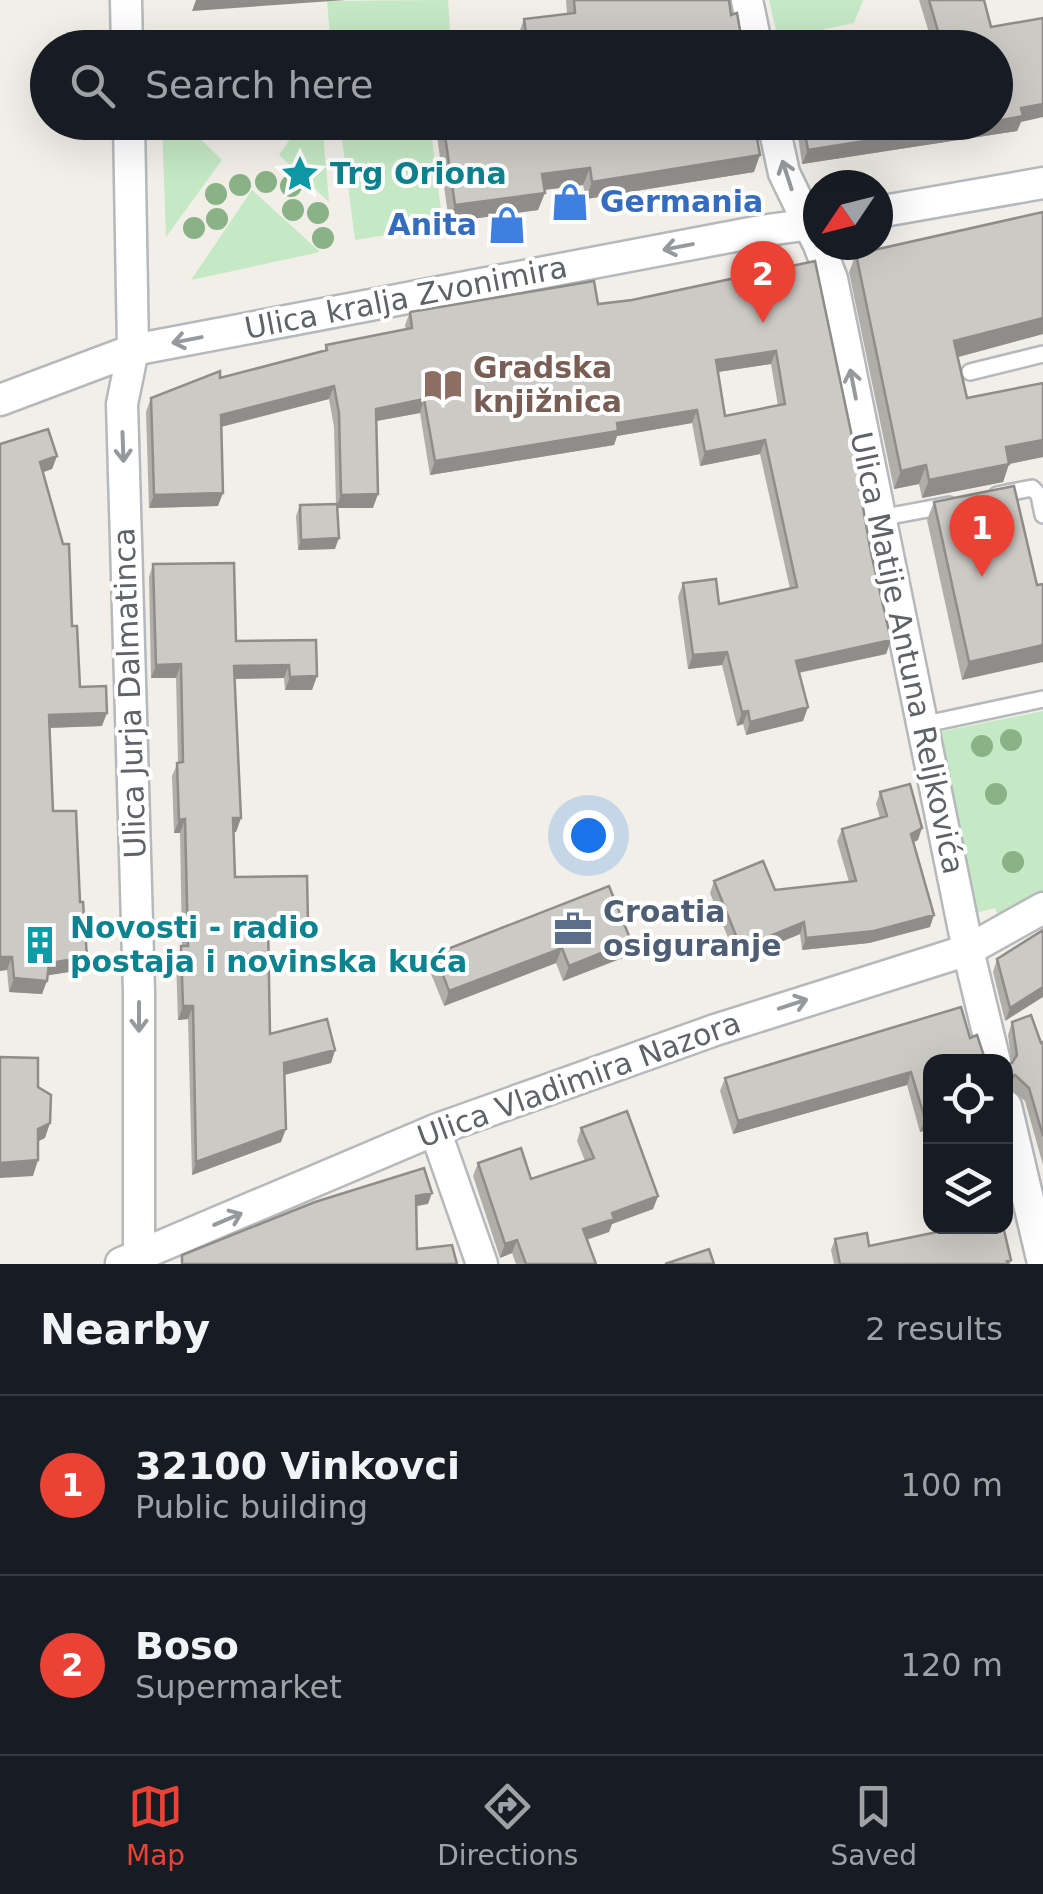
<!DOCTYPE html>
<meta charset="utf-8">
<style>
body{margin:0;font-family:"DejaVu Sans",sans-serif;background:#20242c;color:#f1f3f6}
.controls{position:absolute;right:30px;bottom:30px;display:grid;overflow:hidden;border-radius:20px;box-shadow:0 10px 40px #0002}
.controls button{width:90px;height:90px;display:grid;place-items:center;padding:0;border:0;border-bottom:2px solid #363941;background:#171b24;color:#f1f3f6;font:50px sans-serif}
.compass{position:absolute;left:803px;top:170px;width:90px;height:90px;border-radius:50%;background:#171b24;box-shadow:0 10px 40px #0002;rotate:235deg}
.you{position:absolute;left:588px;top:835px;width:35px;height:35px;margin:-25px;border:8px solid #fff;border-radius:50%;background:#1a73e8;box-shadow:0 0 0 15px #1a73e833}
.badge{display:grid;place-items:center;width:65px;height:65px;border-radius:50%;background:#ea4335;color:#fff;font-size:32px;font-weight:700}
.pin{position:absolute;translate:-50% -82px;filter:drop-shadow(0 2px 5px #0008)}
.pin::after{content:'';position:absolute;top:52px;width:35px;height:30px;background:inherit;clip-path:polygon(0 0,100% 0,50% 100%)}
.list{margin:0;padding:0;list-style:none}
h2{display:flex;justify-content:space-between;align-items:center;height:130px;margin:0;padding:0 40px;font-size:42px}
h2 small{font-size:32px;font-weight:400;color:#9ea1a6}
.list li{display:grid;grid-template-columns:65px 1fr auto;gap:30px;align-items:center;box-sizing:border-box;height:180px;padding:0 40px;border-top:2px solid #363941}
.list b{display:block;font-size:38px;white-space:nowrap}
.list p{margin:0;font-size:32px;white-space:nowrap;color:#9ea1a6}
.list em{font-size:32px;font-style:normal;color:#9ea1a6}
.icon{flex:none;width:55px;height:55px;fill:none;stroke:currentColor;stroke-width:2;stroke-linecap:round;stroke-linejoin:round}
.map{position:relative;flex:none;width:1043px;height:1264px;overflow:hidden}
.search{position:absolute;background:#171b24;box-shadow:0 10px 40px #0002;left:30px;right:30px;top:30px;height:110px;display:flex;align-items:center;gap:25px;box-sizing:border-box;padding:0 35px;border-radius:55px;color:#9ea1a6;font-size:38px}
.sheet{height:490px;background:#171b24}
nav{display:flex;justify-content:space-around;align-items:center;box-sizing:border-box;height:140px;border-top:2px solid #363941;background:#171b24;font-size:28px;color:#9ea1a6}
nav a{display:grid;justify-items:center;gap:5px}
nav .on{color:#ea4335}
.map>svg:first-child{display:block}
</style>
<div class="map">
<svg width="1043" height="1264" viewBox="0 0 1043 1264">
<rect width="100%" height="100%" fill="#f1efe8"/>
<path fill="#c5e8c5" d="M448 0 451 47H331L327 1Z
M769 0H863L854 23 778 39Z
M302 122 322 123 329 202 279 155Z
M162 123H184L222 160 166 237Z
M340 123H430L443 226 355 240Z
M252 190 320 252 191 280Z
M1043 711V894L1000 920 995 908 972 914 938 732Z"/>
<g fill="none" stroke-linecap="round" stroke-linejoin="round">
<g stroke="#b5b8bc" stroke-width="20">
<path id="lane" d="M970 372 1043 354
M997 495 1032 488 1039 495 1043 515
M880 518 949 505
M921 725 1043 699"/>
</g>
<g stroke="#b5b8bc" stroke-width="35">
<path id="street" d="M126 0 127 48
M747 0 757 48
M129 122 133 350 122 404 139 992V1264
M773 122 784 173 817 241
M878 212 1043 183
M819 245 832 279 968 950 995 1062
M0 400 133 350 761 231 818 223
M1006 1106 1043 1263
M435 1130 482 1264
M121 1263 435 1130 715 1030 968 950 1043 908"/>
</g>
<use href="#lane" stroke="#fff" stroke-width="15"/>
<use href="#street" stroke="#fff" stroke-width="30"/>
</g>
<g fill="#89b387">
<circle cx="266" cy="182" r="11"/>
<circle cx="240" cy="185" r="11"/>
<circle cx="291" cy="186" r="11"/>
<circle cx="216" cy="194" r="11"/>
<circle cx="293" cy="210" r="11"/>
<circle cx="318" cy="213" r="11"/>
<circle cx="217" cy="219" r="11"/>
<circle cx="194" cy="228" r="11"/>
<circle cx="323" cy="238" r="11"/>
<circle cx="1011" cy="740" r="11"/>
<circle cx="982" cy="746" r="11"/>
<circle cx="996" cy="794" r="11"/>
<circle cx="1013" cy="862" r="11"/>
</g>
<path fill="#afaea9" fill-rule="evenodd" d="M566 0H729L731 15 743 47 519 48 518 36 524 19 567 14Z
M919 0H984L1021 122 1017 131 802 164 796 122H996V48H908L911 39 930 36Z
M435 122H754V172L586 199 583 185 544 190 538 210 449 222Z
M1043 212V334L958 357 967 398 1043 457 1009 464 1003 482 922 498 919 484 894 489 849 272 856 254Z
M815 261 871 553 891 640 886 654 799 673 808 707 803 721 746 735 743 724 737 726 722 665 688 669 678 597 683 583 719 604 790 589 760 454 700 466 692 423 617 436 614 445 430 475 420 413 376 421 373 508H337L335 549 298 550 296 516 300 505 336 504 334 427 329 399 221 427 218 506 149 508 146 412 151 398 324 351 326 345 406 329 405 325 410 312 598 304 632 300ZM771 364 778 406 725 416 718 372Z
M0 444 57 456 52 469 43 472 72 626 80 687 102 726 50 728 53 811 80 902 87 957 82 970 47 975 42 994 9 992 7 970Z
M934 502 1037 585 962 680 927 520Z
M153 564 236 641 317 676 312 690H285L284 678 235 679 241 818 236 832H234L235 877 308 923 303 936 268 937 270 1034 335 1050 331 1063 285 1075 281 1142 192 1175 188 1019 178 1020 176 959 182 946 180 833H174L172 776 178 762 176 678H151L149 577Z
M880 792 918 840 913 842 930 927 869 943 802 950 800 934 737 960 710 893 714 881 775 890 849 882 837 841 842 829 880 818 876 804Z
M609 886 625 957 563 981 556 963 444 1006 429 969 435 954Z
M1043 930 1005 1021 993 972 997 959Z
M1012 1022 1041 1043 1043 1042V1165L1025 1101 1010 1088 1012 1063 1008 1035Z
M930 1062V1129L920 1132 907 1085 733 1134 720 1091 725 1078Z
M581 1128 658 1196 653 1209 612 1224 609 1232 587 1240 596 1264H516L512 1253 500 1258 473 1176 478 1163 531 1179 585 1161 577 1141Z
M930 1170V1210L924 1182 928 1171Z
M934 1226H1003L1011 1260 1010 1264H834L831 1250 835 1239 869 1246 935 1232Z"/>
<path fill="#8f8d8a" d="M196 0H346L192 11Z
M1043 104V117L1021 122 1017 131 802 164 808 150 983 122H996V120L1021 108Z
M760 155 754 172 586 199 592 182Z
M590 168 583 185 536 191 542 174Z
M545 193 538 210 449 222 455 205Z
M1043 318V334L947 360 954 341Z
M776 351 771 364 711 373 716 360Z
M334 386 329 399 216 428 221 415Z
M424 399 420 413 371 422 376 409Z
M697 410 692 423 617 436 614 445 430 475 435 461 617 423Z
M765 440 760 454 700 466 705 452Z
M1043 440V457L999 466 1006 447Z
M57 456 52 469 35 475 40 462Z
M1009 464 1003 482 922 498 929 480Z
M926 465 919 484 894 489 901 471Z
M223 493 218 506 149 508 154 495Z
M378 494 373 508H336L341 495Z
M339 538 335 549 298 550 301 540Z
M891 640 886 654 791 674 796 661Z
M1043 645V662L962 680 969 662Z
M727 652 722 665 688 669 693 655Z
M181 664 176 678H151L156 665Z
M289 665 284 678 229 679 234 666Z
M317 676 312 690H285L290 677Z
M808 707 803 721 746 735 750 722Z
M748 711 743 724 737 726 742 712Z
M107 713 102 726 44 728 49 715Z
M233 818H241L236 832H228Z
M185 819 180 833H174L179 820Z
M922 828 918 840 906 846 911 834Z
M934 915 930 927 869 943 802 950 806 938Z
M804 922 800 934 737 960 741 948Z
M308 923 303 936 263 937 268 924Z
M631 941 625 957 563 981 569 966Z
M562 948 556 963 444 1006 449 991Z
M0 957H12L7 970 0 971Z
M87 957 82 970 44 976 49 963Z
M14 978 47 981 42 994 9 992Z
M1043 987V997L1005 1021 1010 1008Z
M183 1006H193L188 1019 178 1020Z
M335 1050 331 1063 279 1076 284 1063Z
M911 1072 907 1085 733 1134 738 1121Z
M1015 1075 1010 1088 1006 1089V1078Z
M930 1117V1129L920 1132 925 1119Z
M50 1123 45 1138 33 1144 38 1129Z
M286 1129 281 1142 192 1175 196 1162Z
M38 1160 33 1176 0 1178V1163Z
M432 1193 428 1204 412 1207 416 1196Z
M658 1196 653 1209 612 1224 609 1232 578 1242 583 1229 612 1213Z
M517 1240 512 1253 500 1258 505 1244Z"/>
<path fill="#cccac5" stroke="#8f8d8a" stroke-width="2.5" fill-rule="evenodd" d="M574 0H729L731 15 737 13 743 47 528 48 524 19 575 13Z
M929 0H984L991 27 1043 18V104L1021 108 1023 116 996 121V48H912L911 39 939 35Z
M443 122H754L760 155 592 182 590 168 542 174 545 193 455 205Z
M803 122H983L808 150Z
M1043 212V318L954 341 967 398 1043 383V440L1006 447 1009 464 929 480 926 465 901 471 856 254Z
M815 261 862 484 859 485 871 553 891 640 796 661 808 707 750 722 748 711 742 712 727 652 693 655 683 583 716 579 719 604 797 587 765 440 705 452 697 410 617 423 618 431 435 461 424 399 376 409 378 494 341 495 339 413 334 386 221 415 223 493 154 495 151 398 220 371V378L327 350 326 345 412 328 410 312 594 281 598 304 632 300ZM776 351 785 404 725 416 716 360Z
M48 429 57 456 40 462 63 544H69L72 626H77L80 687 106 686 107 713 49 715 53 811H76L80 902H83L87 957 49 963 47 981 14 978 12 957H0V444Z
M1014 486 1037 585 1043 584V645L969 662 934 502Z
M337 504 339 538 301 540 300 505Z
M234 563 236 641 316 640 317 676 290 677 289 665 234 666 241 818H233L235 877 307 876 308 923 268 924 270 1034 327 1019 335 1050 284 1063 286 1129 196 1162 193 1006H183L181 946H188L185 819 179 820 177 763 183 762 181 664 156 665 153 564Z
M910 784 922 828 911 834 934 915 874 931 806 938 804 922 741 948 714 881 763 861 775 890 856 881 842 829 887 816 880 792Z
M609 886 631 941 569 966 562 948 449 991 435 954Z
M1043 930V987L1010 1008 997 959Z
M961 1007 970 1038 977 1035 986 1062H930V1117L925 1119 911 1072 738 1121 725 1078Z
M1031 1015 1041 1043 1043 1042V1136L1029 1088 1015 1075 1006 1078V1065L1012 1063 1017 1055 1012 1022Z
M0 1057 38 1058V1087L51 1095 50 1123 38 1129V1160L0 1163Z
M627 1111 658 1196 612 1213 614 1219 583 1229 596 1264H526L517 1240 505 1244 478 1163 521 1148 531 1179 594 1158 581 1128Z
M424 1168 432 1193 416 1196 417 1249 452 1245 457 1264H182V1255L315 1202Z
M941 1226H1003L1011 1260 1007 1261 1008 1264H840L835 1239 867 1233 869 1246 942 1231Z
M709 1249 714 1264H665Z"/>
<defs><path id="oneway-shaft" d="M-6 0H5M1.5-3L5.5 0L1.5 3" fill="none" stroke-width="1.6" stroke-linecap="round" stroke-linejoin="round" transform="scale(2.5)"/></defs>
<g stroke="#979a9d">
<use href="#oneway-shaft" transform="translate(787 175) rotate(-108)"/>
<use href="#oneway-shaft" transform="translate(678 247) rotate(169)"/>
<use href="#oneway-shaft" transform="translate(187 340) rotate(169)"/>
<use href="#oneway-shaft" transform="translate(853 384) rotate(-101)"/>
<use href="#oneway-shaft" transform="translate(123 447) rotate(88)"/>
<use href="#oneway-shaft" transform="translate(793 1004) rotate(-18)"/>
<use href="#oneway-shaft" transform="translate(139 1017) rotate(90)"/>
<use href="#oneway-shaft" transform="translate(228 1219) rotate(-23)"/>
</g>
<defs>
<g id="sight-bare" transform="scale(3)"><path d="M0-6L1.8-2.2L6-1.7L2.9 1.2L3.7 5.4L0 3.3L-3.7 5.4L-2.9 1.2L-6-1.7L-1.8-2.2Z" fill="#0f9aa8" stroke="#fff" stroke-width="2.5" paint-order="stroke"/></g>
<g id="shop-bare" transform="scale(3)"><path d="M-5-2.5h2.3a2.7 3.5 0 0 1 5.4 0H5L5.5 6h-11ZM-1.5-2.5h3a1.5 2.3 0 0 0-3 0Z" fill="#3f7fe0" stroke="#fff" stroke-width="2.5" paint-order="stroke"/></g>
<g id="library-bare" transform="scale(3)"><path d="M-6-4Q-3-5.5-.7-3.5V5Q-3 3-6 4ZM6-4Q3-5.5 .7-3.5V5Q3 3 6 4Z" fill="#8d6e63" stroke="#fff" stroke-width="2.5" paint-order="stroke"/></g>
<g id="office-bare" transform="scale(3)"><path d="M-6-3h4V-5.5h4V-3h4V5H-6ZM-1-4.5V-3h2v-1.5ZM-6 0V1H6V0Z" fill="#5c6f8a" stroke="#fff" stroke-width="2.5" paint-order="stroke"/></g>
<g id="building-bare" transform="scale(3)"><path d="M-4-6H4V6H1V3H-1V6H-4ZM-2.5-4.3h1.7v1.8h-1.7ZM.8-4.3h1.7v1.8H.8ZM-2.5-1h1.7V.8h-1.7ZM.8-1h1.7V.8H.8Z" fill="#0f9aa8" stroke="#fff" stroke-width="2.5" paint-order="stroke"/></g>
</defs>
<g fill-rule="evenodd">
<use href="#sight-bare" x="300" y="174"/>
<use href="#shop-bare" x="570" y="202"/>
<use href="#shop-bare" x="507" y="225"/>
<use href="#library-bare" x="443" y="385"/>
<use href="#office-bare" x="573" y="929"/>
<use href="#building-bare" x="40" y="945"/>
</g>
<g text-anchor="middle" stroke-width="8" stroke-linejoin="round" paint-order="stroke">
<g font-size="30" font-weight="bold" fill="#0d838f" stroke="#fff" text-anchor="start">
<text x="330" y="184">Trg Oriona</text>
<text x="70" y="938">Novosti - radio<tspan x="70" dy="34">postaja i novinska kuća</tspan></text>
</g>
<g font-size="30" font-weight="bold" fill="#366cbe" stroke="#fff" text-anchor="start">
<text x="600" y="212">Germania</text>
<text x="477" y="235" text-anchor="end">Anita</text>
</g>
<g font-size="30" fill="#5f6368" stroke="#fff">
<text transform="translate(406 298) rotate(-11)" y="10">Ulica kralja Zvonimira</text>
<text transform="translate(907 653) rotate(78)" y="10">Ulica Matije Antuna Reljkovića</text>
<text transform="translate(130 693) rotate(-92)" y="10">Ulica Jurja Dalmatinca</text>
<text transform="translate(579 1080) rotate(-20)" y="10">Ulica Vladimira Nazora</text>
</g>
<g font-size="30" font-weight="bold" fill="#785e54" stroke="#fff" text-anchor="start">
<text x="473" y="378">Gradska<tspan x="473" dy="34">knjižnica</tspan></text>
</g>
<g font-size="30" font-weight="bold" fill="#4e5e75" stroke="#fff" text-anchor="start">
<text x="603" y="922">Croatia<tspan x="603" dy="34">osiguranje</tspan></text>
</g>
</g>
</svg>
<div class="controls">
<button><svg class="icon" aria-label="locate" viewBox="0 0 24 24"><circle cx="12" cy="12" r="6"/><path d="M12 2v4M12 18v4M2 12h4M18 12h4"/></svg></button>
<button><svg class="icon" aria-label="layers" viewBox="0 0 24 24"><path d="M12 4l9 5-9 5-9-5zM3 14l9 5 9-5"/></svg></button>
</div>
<svg class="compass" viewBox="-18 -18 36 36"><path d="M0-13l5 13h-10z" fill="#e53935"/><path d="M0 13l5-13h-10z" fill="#9ea1a6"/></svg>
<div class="you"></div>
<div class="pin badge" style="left:982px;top:577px">1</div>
<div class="pin badge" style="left:763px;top:323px">2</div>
<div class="search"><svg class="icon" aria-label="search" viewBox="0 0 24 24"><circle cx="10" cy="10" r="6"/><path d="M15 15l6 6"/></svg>Search here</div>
</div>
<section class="sheet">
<h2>Nearby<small>2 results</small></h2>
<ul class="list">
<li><span class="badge">1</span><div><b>32100 Vinkovci</b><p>Public building</p></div><em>100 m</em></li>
<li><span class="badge">2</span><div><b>Boso</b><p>Supermarket</p></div><em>120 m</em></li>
</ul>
</section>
<nav>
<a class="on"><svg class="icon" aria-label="map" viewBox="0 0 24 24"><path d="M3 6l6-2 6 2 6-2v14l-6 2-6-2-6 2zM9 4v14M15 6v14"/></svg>Map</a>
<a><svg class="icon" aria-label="directions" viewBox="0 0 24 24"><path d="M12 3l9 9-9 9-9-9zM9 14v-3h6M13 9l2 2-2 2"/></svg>Directions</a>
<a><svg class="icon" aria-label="saved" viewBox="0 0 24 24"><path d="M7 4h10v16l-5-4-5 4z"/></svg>Saved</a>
</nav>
